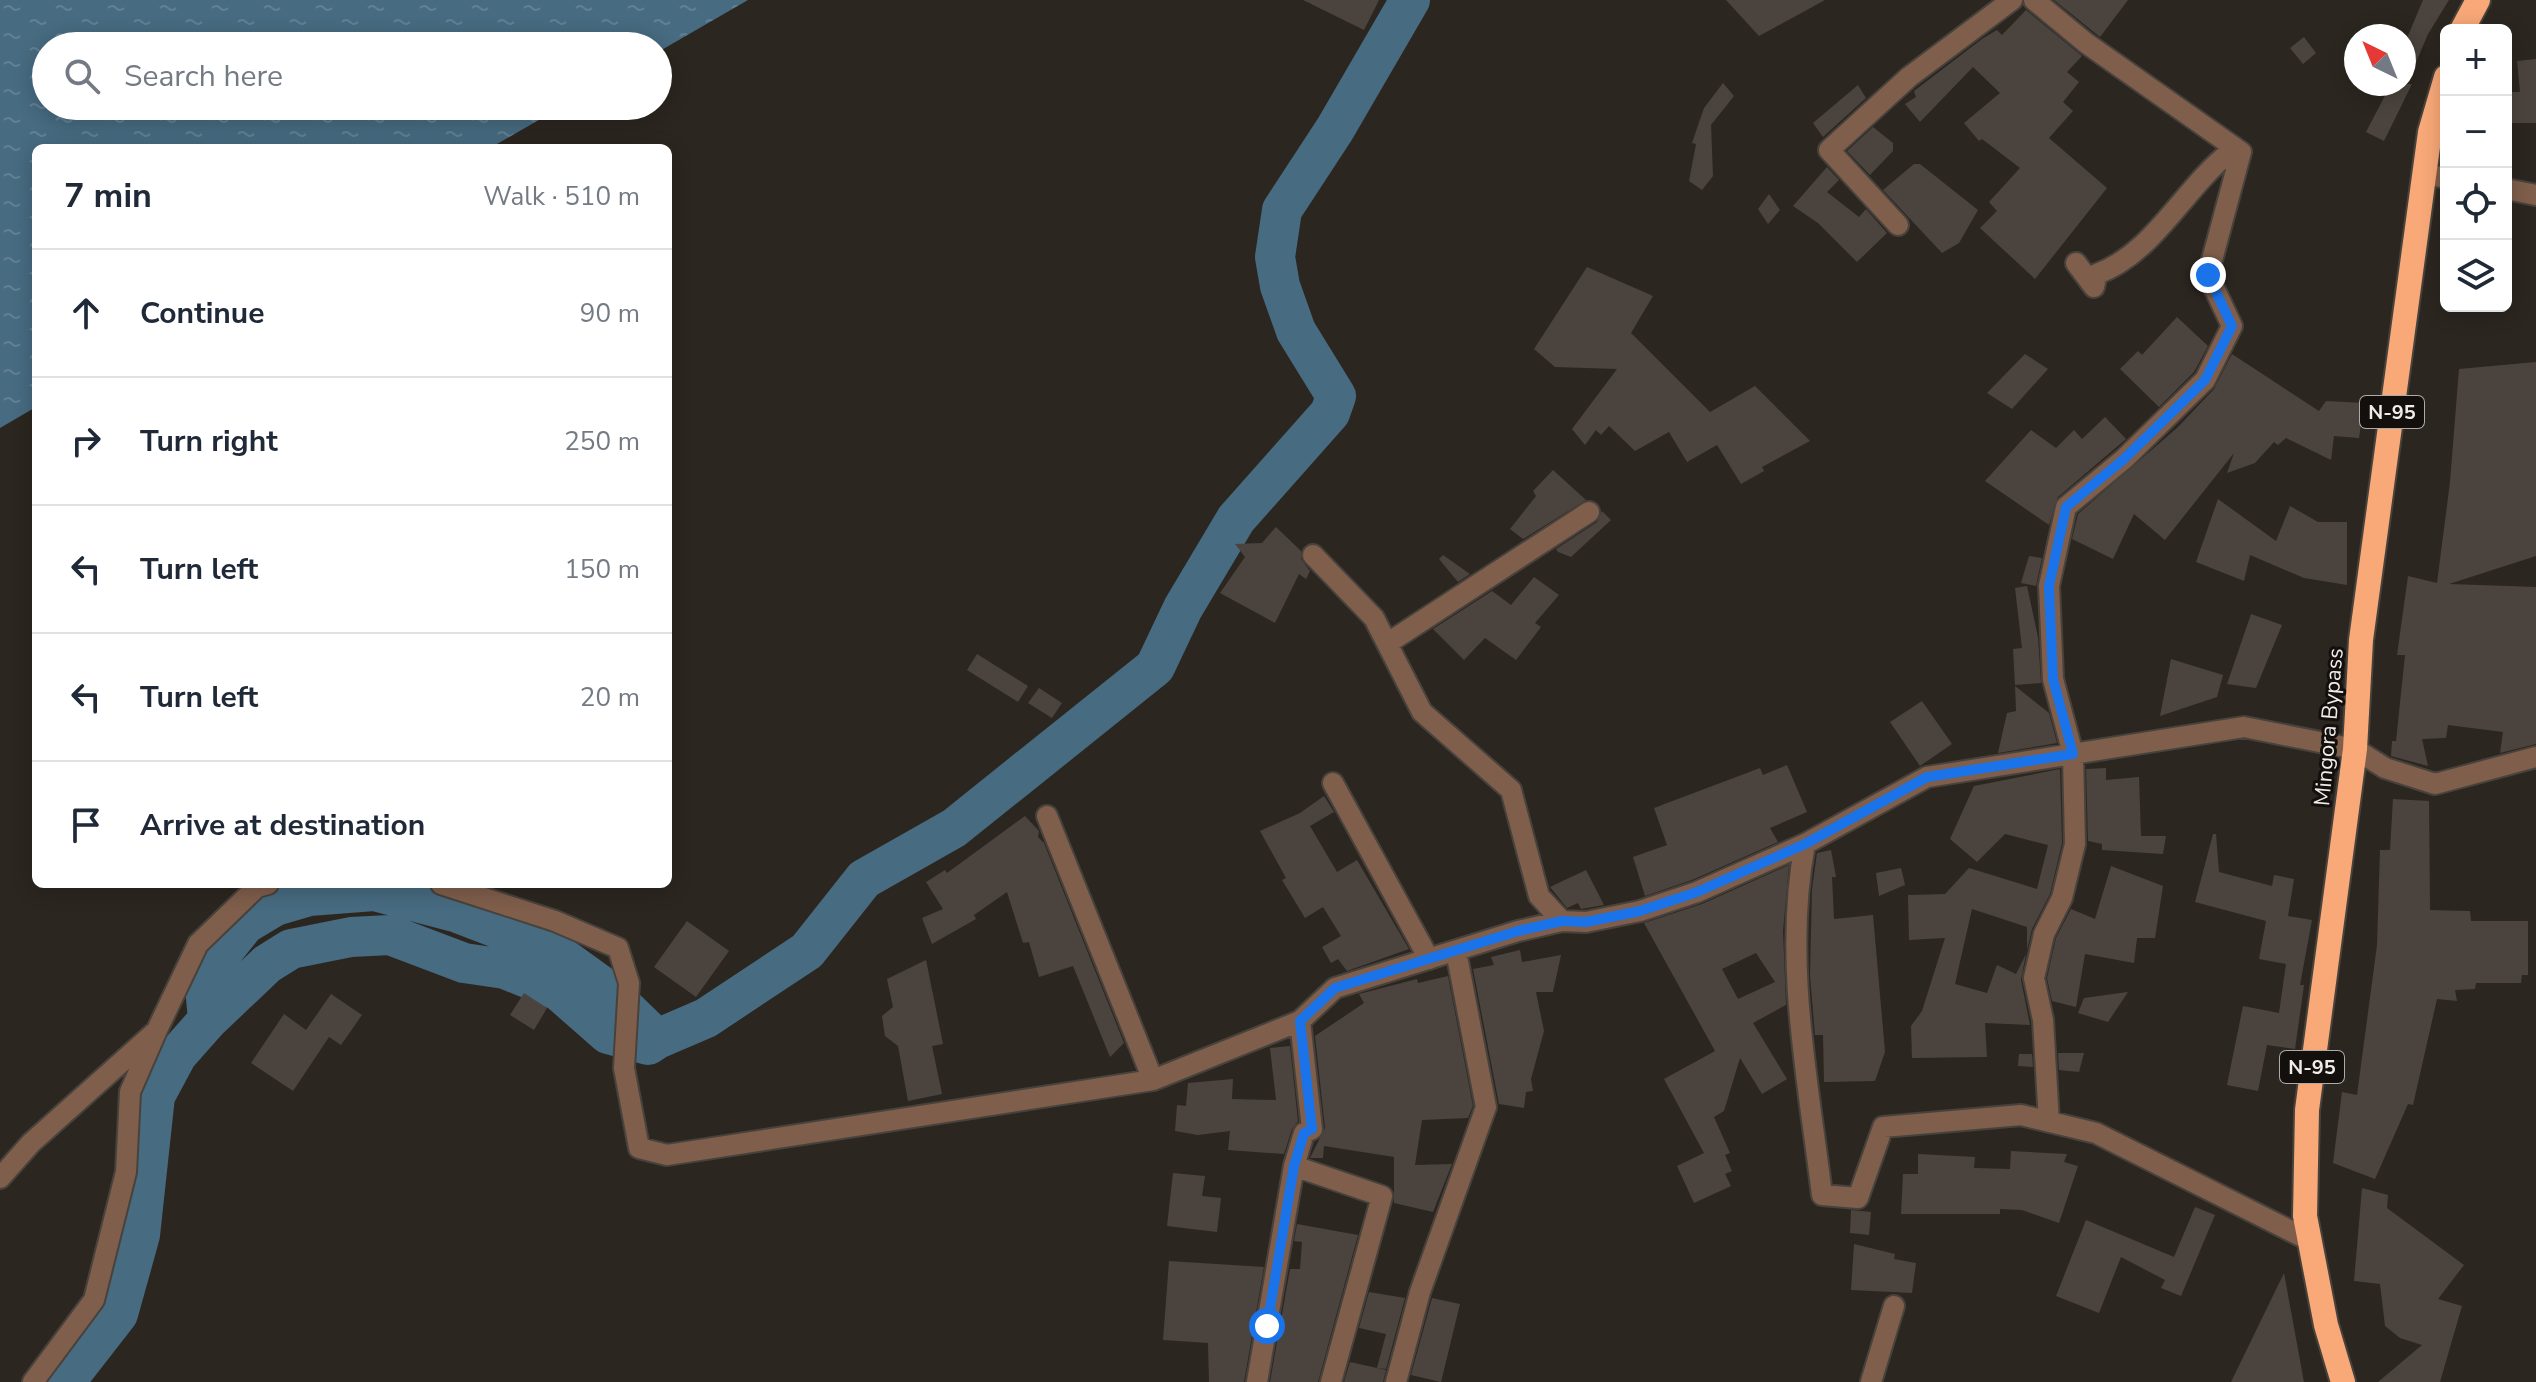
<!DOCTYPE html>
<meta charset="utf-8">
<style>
body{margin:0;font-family:"Nunito Sans",sans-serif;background:#f6f6f7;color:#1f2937}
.controls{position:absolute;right:24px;top:24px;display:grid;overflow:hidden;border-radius:12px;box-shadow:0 4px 20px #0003}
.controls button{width:72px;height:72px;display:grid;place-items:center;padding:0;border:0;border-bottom:2px solid #e0e1e3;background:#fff;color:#1f2937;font:40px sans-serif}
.compass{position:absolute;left:2344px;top:24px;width:72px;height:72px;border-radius:50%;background:#fff;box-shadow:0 4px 20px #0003;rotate:317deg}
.stop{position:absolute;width:24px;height:24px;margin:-18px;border:6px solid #1a73e8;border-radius:50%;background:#fff}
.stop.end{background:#1a73e8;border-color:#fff;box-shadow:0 2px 8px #0008}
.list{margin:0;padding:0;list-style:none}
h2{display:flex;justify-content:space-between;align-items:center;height:104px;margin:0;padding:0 32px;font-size:34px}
h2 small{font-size:26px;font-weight:400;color:#747a83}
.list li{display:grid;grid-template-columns:52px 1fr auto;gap:24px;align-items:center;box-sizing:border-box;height:128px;padding:0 32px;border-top:2px solid #e0e1e3}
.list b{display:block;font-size:30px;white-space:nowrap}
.list em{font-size:26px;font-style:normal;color:#747a83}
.icon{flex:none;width:44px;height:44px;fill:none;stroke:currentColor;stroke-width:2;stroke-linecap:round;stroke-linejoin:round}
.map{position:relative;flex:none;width:2536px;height:1382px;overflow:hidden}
.search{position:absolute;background:#fff;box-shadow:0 4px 20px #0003;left:32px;top:32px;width:640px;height:88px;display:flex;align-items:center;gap:20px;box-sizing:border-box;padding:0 28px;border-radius:44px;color:#747a83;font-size:30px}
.panel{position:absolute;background:#fff;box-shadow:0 4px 20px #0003;left:32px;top:144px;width:640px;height:744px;border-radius:12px}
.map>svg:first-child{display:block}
</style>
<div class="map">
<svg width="2536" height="1382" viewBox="0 0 2536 1382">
<defs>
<pattern id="water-ripples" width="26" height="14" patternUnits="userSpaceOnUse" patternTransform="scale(2)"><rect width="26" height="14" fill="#476b81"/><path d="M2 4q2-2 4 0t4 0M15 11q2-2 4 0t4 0" fill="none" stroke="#628093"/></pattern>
</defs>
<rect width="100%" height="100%" fill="#2c2620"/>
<path fill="url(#water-ripples)" d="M0 0H748L658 52V46H46V106H563L490 148H36V407L0 428Z"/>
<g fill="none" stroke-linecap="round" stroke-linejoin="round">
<path stroke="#476b81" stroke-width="40" d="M208 1020 267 964 291 949 351 937 390 935 464 963 505 969 559 991 608 1034 648 1045 657 1039
M65 1382 118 1314 140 1235 155 1096 177 1055 208 1020 205 987 217 959 245 924 275 906 309 896 374 891 458 913 549 948 603 987 657 1039 706 1018 807 951 864 879 954 828 1155 667 1183 608 1236 519 1330 413 1336 396 1296 331 1280 286 1275 257 1282 210 1335 129 1410 0"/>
</g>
<path fill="#4b443e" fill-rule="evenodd" d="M1303 0H1379L1364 30Z
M1726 0H1825L1759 36Z
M2054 0H2128L2100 37Z
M2423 0H2449L2428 34 2407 84H2412L2384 141 2366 132 2391 84H2404V45Z
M2026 10 2082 56 2067 72 2079 82 2063 102 2073 111 2049 138 2107 188 2035 279 1980 228 1997 211 1989 202 2020 168 1982 139 1979 141 1964 123 2000 93 1973 67 1920 122 1905 104 1916 97 1914 91 1982 39 1997 30 2002 35Z
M2304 37 2316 53 2303 64 2290 48Z
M2536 59V123H2506V92H2520L2517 61Z
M1723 83 1734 96 1711 125 1713 176 1702 190 1689 181 1696 144 1692 143 1704 108Z
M1858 85 1866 98 1823 137 1813 123Z
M1873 127 1893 143V151L1870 175 1847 151Z
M1914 164H1920L1978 210 1959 243 1942 253 1883 190Z
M1827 167 1839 180 1827 192 1859 217 1866 209 1887 233 1857 262 1818 223 1793 206Z
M1769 194 1780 210 1768 224 1758 209Z
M1587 267 1653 296 1631 333 1710 412 1755 386 1810 441 1762 467 1764 471 1741 484 1717 445 1687 462 1669 432 1635 451 1609 426 1601 435 1596 430 1585 445 1572 429 1617 369 1555 367 1534 349Z
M2177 317 2208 346 2194 372 2159 407 2120 369 2138 351 2142 355Z
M2025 354 2048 369 2012 409 1987 393Z
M2232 354 2319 411 2326 401 2364 403 2359 438 2334 436 2331 460 2286 438 2278 445 2274 442 2255 463 2227 473 2234 453 2165 540 2134 514 2113 559 2072 539 2078 514 2178 427 2214 389Z
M2536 362V556L2449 584 2536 587V744L2500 753 2503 732 2448 725 2446 738 2422 739 2428 766 2391 756 2392 741H2396L2405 655H2397L2408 576 2437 583 2450 482 2459 369Z
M2105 417 2126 439 2058 497 2049 525 1985 481 2031 430 2056 448 2074 430 2082 439Z
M1553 470 1586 500 1523 539 1510 529 1536 496 1533 491Z
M2218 499 2276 541 2290 506 2318 522H2347V585L2304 578 2250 555 2244 581 2196 562Z
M1602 511 1611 520 1571 557 1558 552 1556 549 1597 522Z
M1276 527 1301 551V559L1310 571 1306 579 1299 574 1275 623 1220 593 1245 557 1235 544 1262 543Z
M1443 555 1470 574 1458 582 1439 559Z
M2029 556 2042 558 2036 586 2021 583Z
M1534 577 1559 595 1535 623 1541 627 1516 660 1485 638 1464 660 1433 629 1492 591 1511 605Z
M2027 586 2038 637 2041 683 2015 685 2013 649 2022 648 2015 588Z
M2251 614 2282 625 2256 688 2227 684Z
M977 654 1028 686 1018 702 967 670Z
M2171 659 2223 675 2217 697 2160 716Z
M2015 686 2049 713 2057 743 1998 753 2007 713 2016 711Z
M1039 688 1062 703 1052 718 1028 703Z
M1922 701 1952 744 1920 766 1890 722Z
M1787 765 1807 812 1770 828 1778 842 1692 880 1645 896 1633 857 1667 845 1654 808 1760 768 1763 775Z
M2106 768V780L2139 777 2141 836H2166L2163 854 2102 850V844L2088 841 2086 769Z
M2060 769 2062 843 2050 894 2032 929 2027 950V927L1972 909 1955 984 1987 993 1997 965 2016 974 2026 954 2021 980 2030 1025 1985 1023 1987 1057 1912 1058 1911 1026 1922 1011 1945 938 1909 940 1908 895 1945 894 1969 868 2037 889 2048 845 2005 834 1977 862 1950 839 1974 786Z
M1324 796 1334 812 1310 826 1337 872 1357 860 1409 949 1347 971 1338 959 1331 963 1322 947 1341 936 1323 907 1305 918 1282 880 1286 878 1260 831 1300 813Z
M2393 799 2429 801 2430 910 2470 911 2471 921H2528V975H2522L2521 983H2476L2475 989 2455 990 2457 1001 2437 999 2413 1105 2408 1104 2375 1179 2333 1163 2342 1092 2357 1095 2377 945 2380 850H2390Z
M1025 816 1039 831 1038 837 1044 843 1124 1043 1110 1057 1073 966 1039 977 1029 942 1023 943 1007 892 974 915 976 919 932 944 922 918 943 909 926 882 945 870 947 873Z
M2213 834H2216L2219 872 2272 886 2274 875 2294 879 2288 916 2312 920 2300 985H2304L2295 1049 2267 1045 2258 1091 2227 1085 2243 1006 2279 1013 2286 964 2259 959 2266 921 2195 902Z
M1831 850 1836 877H1832L1834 919 1873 915 1885 1052 1875 1081 1824 1082 1823 1035H1815L1810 975 1812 889 1817 853Z
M1789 865 1783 931 1786 1005 1753 1023 1787 1079 1762 1094 1740 1058 1724 1111 1714 1117 1730 1153 1725 1155 1732 1171 1725 1174 1731 1186 1694 1203 1677 1166 1704 1153 1664 1079 1715 1051 1644 923 1702 904ZM1756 953 1775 982 1738 999 1722 969Z
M2111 866 2163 886 2155 938H2137L2134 963 2085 954 2076 1007 2052 1001 2047 978 2056 938 2071 909 2095 919Z
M1901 868 1905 885 1879 896 1876 873Z
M1586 870 1604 905 1581 909 1578 903 1567 908 1550 887Z
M687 921 729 951 696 997 654 967Z
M1520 950 1522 962 1561 955 1553 992H1536L1544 1031 1531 1079 1533 1091 1526 1092 1524 1108 1499 1104 1473 969 1494 965 1491 957Z
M926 960 943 1044 932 1046 942 1094 908 1101 898 1046 885 1036 882 1016 893 1007 887 979Z
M1448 976 1473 1106 1468 1118 1422 1120 1415 1165 1452 1164 1433 1212 1394 1203V1157L1324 1146 1323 1158H1310L1325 1128 1315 1036 1364 1003 1359 994 1417 979 1418 983Z
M2128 992 2108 1022 2078 1013 2084 998Z
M524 993 547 1008 534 1030 510 1015Z
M331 994 362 1015 341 1045 329 1037 293 1091 251 1063 284 1014 306 1030Z
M1290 1046 1298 1121 1292 1129 1284 1154 1228 1150 1230 1131 1198 1135 1175 1131 1177 1105 1186 1106 1188 1083 1233 1079 1232 1099 1276 1100 1270 1048Z
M2058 1053H2084L2079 1072 2059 1070Z
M2019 1054H2032L2033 1067 2018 1066Z
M2011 1151 2067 1154 2064 1162 2078 1166 2059 1223 2022 1210 2000 1209V1214H1901L1903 1174H1918V1154L1975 1157 1974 1168 2010 1169Z
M1173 1173 1205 1176 1202 1196 1221 1198 1217 1232 1167 1226Z
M2362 1188 2388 1195 2387 1208 2464 1265 2438 1299 2462 1306 2440 1382H2378L2422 1345 2400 1338 2385 1326 2380 1284 2354 1281Z
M2195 1207 2215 1215 2181 1296 2161 1288 2165 1280 2121 1257 2099 1313 2056 1296 2086 1220 2174 1257Z
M1851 1210 1871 1212 1869 1235 1850 1233Z
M1297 1224 1358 1235 1318 1382H1270L1290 1269H1300L1302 1242 1294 1241Z
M1854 1244 1895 1254 1894 1259 1916 1263 1912 1293 1851 1290Z
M1169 1261 1264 1267 1244 1382H1209L1208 1343 1163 1340Z
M2284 1273 2304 1382H2231Z
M1369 1292 1405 1298 1386 1369 1377 1368 1386 1334 1359 1328Z
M1432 1298 1460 1304 1441 1382 1411 1375Z
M1350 1362 1386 1370 1383 1382H1344Z"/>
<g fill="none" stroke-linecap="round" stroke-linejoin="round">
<g stroke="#48423c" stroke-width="24">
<path id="street" d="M2034 0 2086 43 2241 152 2208 275 2232 326 2205 380 2124 459 2066 507 2049 586 2053 679 2073 754 2075 844 2062 898 2044 934 2034 978 2043 1020 2049 1122
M2424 174 2446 178
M2506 189 2536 195
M1898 225 1829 150 1909 77 2012 0
M2076 263 2094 287 2097 274C2154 253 2183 189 2230 152
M1313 555 1374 618 1422 712 1511 790 1539 896 1562 921
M1388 643 1589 512
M1333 783 1429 959
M1047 816 1153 1080
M1805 844C1783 959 1808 1080 1822 1195L1858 1198 1883 1127 2021 1115 2096 1133 2309 1240
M441 884 555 921 618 948 629 983 624 1068 639 1148 667 1155 1153 1080 1300 1021 1335 988 1518 931 1562 921 1586 922 1640 911 1697 892 1805 844 1927 777 2244 727 2355 749 2385 768 2435 784 2536 757
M1294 1166 1382 1196 1331 1382
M0 1178 31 1143 154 1033
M33 1382 94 1300 126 1172 130 1092 157 1030 198 944 257 887 268 884
M1257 1382 1294 1166 1304 1133 1312 1129 1300 1021
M1396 1382 1420 1292 1486 1107 1456 951
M1871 1382 1894 1306"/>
</g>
<g stroke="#48423c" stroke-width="28">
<path id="highway" d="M2462 30 2478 0
M2343 1382 2326 1325 2305 1216 2307 1110 2355 749 2361 640 2430 132 2446 77"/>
</g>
<use href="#street" stroke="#7f5e4b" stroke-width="20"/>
<use href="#highway" stroke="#f9a978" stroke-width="24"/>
</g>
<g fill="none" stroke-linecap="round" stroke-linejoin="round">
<path stroke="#1a73e8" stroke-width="10" d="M1267 1326 1294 1166 1304 1133 1312 1129 1300 1021 1335 988 1518 931 1562 921 1586 922 1640 911 1697 892 1805 844 1927 777 2073 754 2053 679 2049 586 2066 507 2124 459 2205 380 2232 326 2208 275"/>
</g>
<g text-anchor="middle" stroke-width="6" stroke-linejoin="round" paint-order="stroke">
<g fill="#120f0d" stroke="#aeaaa7" stroke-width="2">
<rect x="2360" y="396" width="64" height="32" rx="6"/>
<rect x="2280" y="1051" width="64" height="32" rx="6"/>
</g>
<g font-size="20" font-weight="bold" fill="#f1ece9">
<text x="2392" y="419">N-95</text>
<text x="2312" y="1074">N-95</text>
</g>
<g font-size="22" fill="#f1ece9" stroke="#120f0d">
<text transform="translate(2328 727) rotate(-85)" y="8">Mingora Bypass</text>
</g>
</g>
</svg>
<div class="controls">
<button>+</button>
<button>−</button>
<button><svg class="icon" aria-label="locate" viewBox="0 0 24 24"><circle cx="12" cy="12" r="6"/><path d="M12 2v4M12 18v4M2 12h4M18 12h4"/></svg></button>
<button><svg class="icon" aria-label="layers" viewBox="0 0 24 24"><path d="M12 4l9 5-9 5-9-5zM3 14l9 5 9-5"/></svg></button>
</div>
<svg class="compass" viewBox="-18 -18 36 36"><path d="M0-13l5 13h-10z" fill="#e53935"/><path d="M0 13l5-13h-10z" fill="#747a83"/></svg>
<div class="stop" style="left:1267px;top:1326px"></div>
<div class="stop end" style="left:2208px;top:275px"></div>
<div class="search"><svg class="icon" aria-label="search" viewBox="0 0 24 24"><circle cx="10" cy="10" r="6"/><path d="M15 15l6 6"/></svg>Search here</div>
<section class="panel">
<h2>7 min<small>Walk · 510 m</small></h2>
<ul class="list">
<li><svg class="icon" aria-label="ahead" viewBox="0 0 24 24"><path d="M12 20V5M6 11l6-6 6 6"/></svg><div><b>Continue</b></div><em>90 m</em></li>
<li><svg class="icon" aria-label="right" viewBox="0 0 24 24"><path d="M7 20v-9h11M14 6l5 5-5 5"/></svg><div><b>Turn right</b></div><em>250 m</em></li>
<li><svg class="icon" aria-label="left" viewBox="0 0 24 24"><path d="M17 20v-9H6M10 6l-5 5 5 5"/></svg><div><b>Turn left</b></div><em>150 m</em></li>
<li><svg class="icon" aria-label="left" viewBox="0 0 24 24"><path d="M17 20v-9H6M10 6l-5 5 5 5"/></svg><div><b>Turn left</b></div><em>20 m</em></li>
<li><svg class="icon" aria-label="arrive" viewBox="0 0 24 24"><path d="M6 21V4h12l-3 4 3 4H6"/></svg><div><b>Arrive at destination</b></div></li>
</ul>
</section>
</div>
